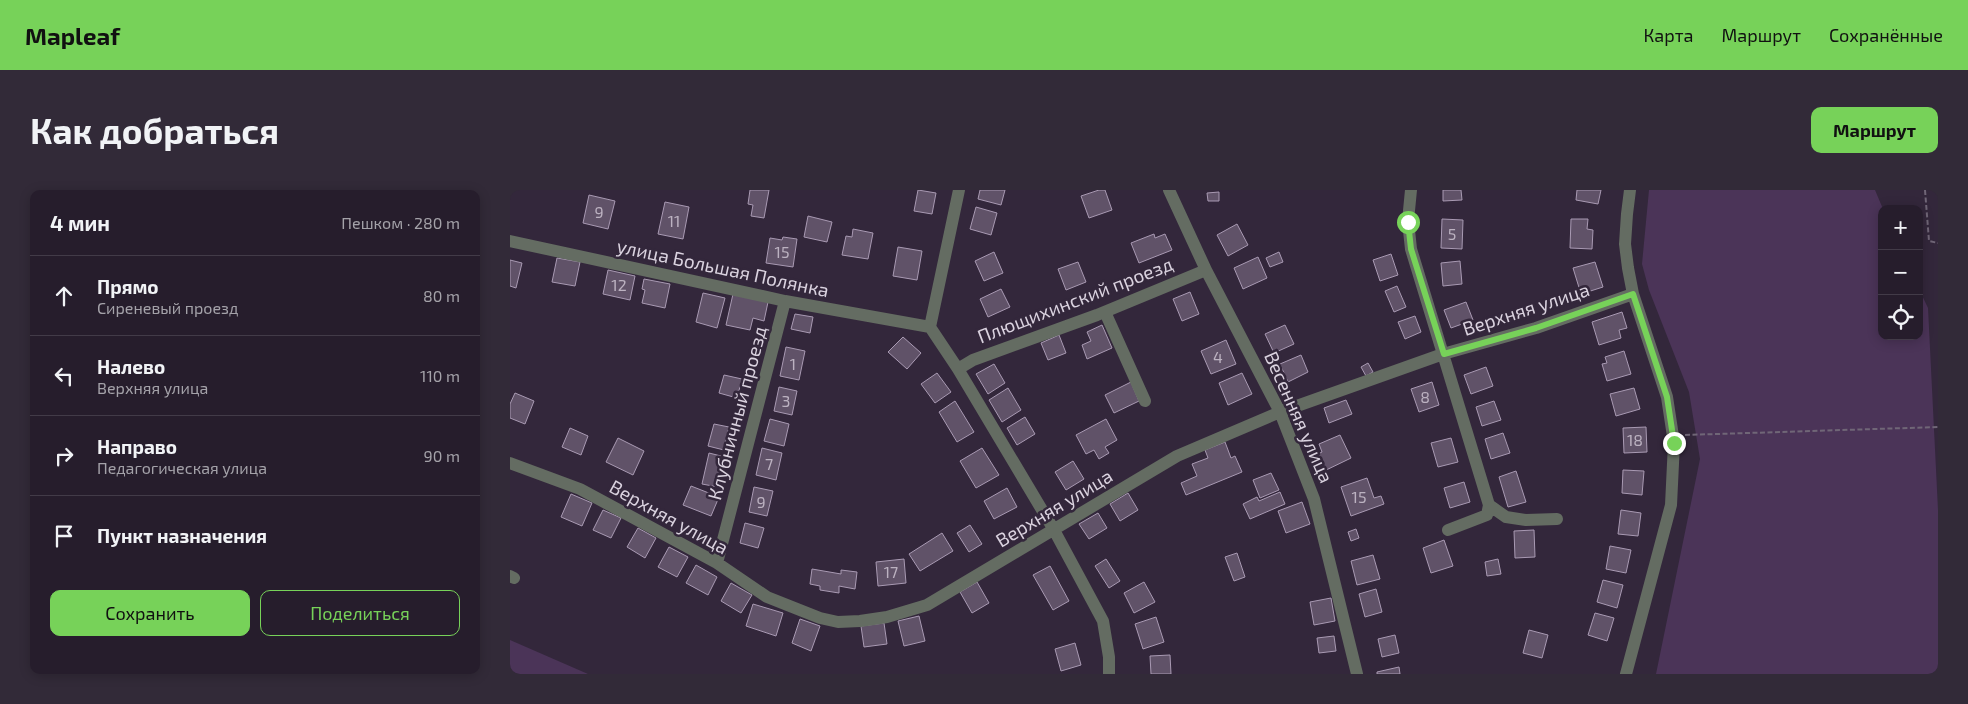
<!DOCTYPE html>
<html lang="ru">
<meta charset="utf-8">
<style>
body{margin:0;font-family:"Exo 2",sans-serif;background:#322a38;color:#f1f3f6}
.controls{position:absolute;right:15px;top:15px;display:grid;overflow:hidden;border-radius:10px;box-shadow:0 2px 12px #0003}
.controls button{width:45px;height:45px;display:grid;place-items:center;padding:0;border:0;border-bottom:1px solid #423b48;background:#261d2c;color:#f1f3f6;font:25px sans-serif}
.stop{position:absolute;width:15px;height:15px;margin:-11px;border:4px solid #77d259;border-radius:50%;background:#fff}
.stop.end{background:#77d259;border-color:#fff;box-shadow:0 1px 5px #0008}
.list{margin:0;padding:0;list-style:none}
h2{display:flex;justify-content:space-between;align-items:center;height:65px;margin:0;padding:0 20px;font-size:21px}
h2 small{font-size:16px;font-weight:400;color:#a4a2a9}
.list li{display:grid;grid-template-columns:32px 1fr auto;gap:15px;align-items:center;box-sizing:border-box;height:80px;padding:0 20px;border-top:1px solid #423b48}
.list b{display:block;font-size:19px;white-space:nowrap}
.list p{margin:0;font-size:16px;white-space:nowrap;color:#a4a2a9}
.list em{font-size:16px;font-style:normal;color:#a4a2a9}
.actions{display:flex;gap:10px;padding:15px 20px}
.actions a{flex:1;padding:11px 0;border:1px solid #77d259;border-radius:10px;text-align:center;font-size:18px;color:#77d259}
.actions .main{background:#77d259;color:#111}
.icon{flex:none;width:28px;height:28px;fill:none;stroke:currentColor;stroke-width:2;stroke-linecap:round;stroke-linejoin:round}
.map{position:relative;flex:none;width:1428px;height:484px;overflow:hidden;border-radius:10px}
header{display:flex;align-items:center;gap:30px;box-sizing:border-box;height:70px;padding:0 25px;background:#77d259;color:#111}
header strong{font-size:24px}
nav{display:flex;gap:28px;margin-inline-start:auto;font-size:18px}
.intro{display:flex;align-items:center;justify-content:space-between;box-sizing:border-box;height:120px;padding:0 30px}
h1{margin:0;font-size:35px}
.button{padding:12px 22px;border-radius:10px;background:#77d259;color:#111;font-size:18px;font-weight:700}
main{display:flex;gap:30px;padding:0 30px}
aside{flex:1;background:#261d2c;border-radius:10px;box-shadow:0 2px 12px #0003}
.map>svg:first-child{display:block}
</style>
<header>
<strong>Mapleaf</strong>
<nav><a>Карта</a><a>Маршрут</a><a>Сохранённые</a></nav>
</header>
<div class="intro"><h1>Как добраться</h1><a class="button">Маршрут</a></div>
<main>
<aside>
<h2>4 мин<small>Пешком · 280 m</small></h2>
<ul class="list">
<li><svg class="icon" aria-label="ahead" viewBox="0 0 24 24"><path d="M12 20V5M6 11l6-6 6 6"/></svg><div><b>Прямо</b><p>Сиреневый проезд</p></div><em>80 m</em></li>
<li><svg class="icon" aria-label="left" viewBox="0 0 24 24"><path d="M17 20v-9H6M10 6l-5 5 5 5"/></svg><div><b>Налево</b><p>Верхняя улица</p></div><em>110 m</em></li>
<li><svg class="icon" aria-label="right" viewBox="0 0 24 24"><path d="M7 20v-9h11M14 6l5 5-5 5"/></svg><div><b>Направо</b><p>Педагогическая улица</p></div><em>90 m</em></li>
<li><svg class="icon" aria-label="arrive" viewBox="0 0 24 24"><path d="M6 21V4h12l-3 4 3 4H6"/></svg><div><b>Пункт назначения</b></div></li>
</ul>
<div class="actions"><a class="main">Сохранить</a><a>Поделиться</a></div>
</aside>
<div class="map">
<svg width="1428" height="484" viewBox="0 0 1428 484">
<rect width="100%" height="100%" fill="#33273b"/>
<path fill="#4b3458" d="M1139 0H1365L1373 19H1372V146H1409V99L1418 118 1428 320V484H1146L1190 269 1179 202 1139 100 1132 74Z
M0 450 78 484H0Z"/>
<path fill="#605268" stroke="#a99ab3" d="M240 0H259L254 28 241 26 243 15 238 14Z
M408 0 426 3 422 24 404 21Z
M470 0H495L491 15 468 9Z
M589 0H595L602 20 579 28 571 6Z
M933 0H951L952 10 933 11Z
M1067 0H1091L1088 14 1066 10Z
M709 2V11H698L697 3Z
M79 5 105 11 98 39 73 33Z
M155 12 179 17 173 49 148 44Z
M466 17 487 23 481 45 460 39Z
M298 26 322 32 317 52 294 47Z
M932 29 953 30 952 59 931 58Z
M1061 29H1078L1077 39 1083 40 1082 59 1060 58Z
M727 34 738 55 718 66 707 45Z
M343 39 363 43 358 69 332 65 336 46 342 47Z
M644 44 645 48 655 44 662 60 629 73 621 53Z
M273 47 287 49 283 77 256 73 260 48 272 50Z
M388 57 412 61 407 90 383 86Z
M484 62 493 83 474 91 465 71Z
M769 62 773 72 760 77 756 68Z
M881 64 888 85 870 91 863 70Z
M748 67 757 88 733 99 724 78Z
M47 68 70 72 65 96 42 92Z
M0 70 12 73 6 98 0 96Z
M950 71 952 94 933 96 931 73Z
M568 72 576 92 556 100 548 79Z
M1085 72 1093 97 1071 104 1063 78Z
M98 80 125 86 120 110 93 104Z
M134 89 160 94 155 118 132 113 135 100 132 99Z
M887 96 896 117 884 122 875 101Z
M491 99 500 117 478 127 470 109Z
M680 102 689 124 672 131 663 109Z
M193 103 215 108 207 138 186 132Z
M223 104 258 112 254 131 243 128 240 140 216 135Z
M956 112 963 130 941 138 934 120Z
M1112 122 1117 138 1109 140 1111 148 1089 155 1082 132Z
M285 124 303 127 300 143 281 139Z
M905 126 911 142 895 149 888 132Z
M592 135 602 158 577 169 572 155 581 151 577 142Z
M775 135 784 154 764 163 755 144Z
M549 145 556 163 538 170 531 153Z
M393 147 411 163 397 179 378 162Z
M716 150 726 174 701 184 691 161Z
M276 157 295 161 289 190 270 186Z
M1114 161 1121 184 1097 191 1092 174 1097 173 1095 167Z
M791 165 798 182 778 192 770 174Z
M858 173 863 182 856 186 851 177Z
M484 174 495 193 478 204 466 184Z
M976 177 983 196 961 204 954 185Z
M427 183 441 202 425 213 411 194Z
M732 183 742 204 718 215 709 193Z
M214 185 232 189 227 208 209 203Z
M621 192 629 211 604 223 595 205Z
M922 192 929 215 909 222 901 199Z
M269 197 287 201 282 225 264 221Z
M498 198 511 220 492 232 479 210Z
M1124 198 1130 219 1106 226 1100 204Z
M5 203 24 211 15 234 0 228V214Z
M836 210 842 224 819 233 814 218Z
M445 211 464 242 447 252 429 222Z
M984 211 991 230 972 236 966 217Z
M515 227 525 244 507 255 497 238Z
M260 229 279 234 274 256 254 251Z
M596 229 607 250 595 257 599 263 589 269 584 260 576 264 566 245Z
M204 234 219 237 214 260 198 256Z
M1136 237 1137 262 1114 263 1113 238Z
M60 238 78 246 71 265 52 257Z
M993 243 1000 263 981 269 975 249Z
M830 245 841 268 810 283 802 267 812 262 809 254Z
M108 248 134 261 123 285 96 272Z
M941 248 948 272 928 277 921 253Z
M715 252 721 268 725 266 732 282 676 305 671 293 687 286 682 274 698 268 695 260Z
M252 258 272 263 266 290 246 285Z
M472 258 489 285 466 298 450 271Z
M199 263 215 267 208 297 192 294Z
M563 271 574 289 556 300 545 282Z
M1113 280 1134 281 1132 305 1112 303Z
M1006 281 1016 312 998 317 989 287Z
M761 283 769 300 750 308 743 290Z
M857 288 864 308 871 306 874 314 841 326 831 297Z
M954 292 960 312 940 318 934 298Z
M181 296 209 307 201 326 173 315Z
M244 297 263 301 257 326 239 322Z
M497 298 507 317 484 329 474 311Z
M770 302 775 314 740 329 733 314 747 307 749 311Z
M618 303 628 320 610 331 600 314Z
M61 304 82 313 72 336 51 327Z
M792 312 800 334 776 343 768 321Z
M93 320 111 328 101 348 83 340Z
M1111 320 1131 323 1128 346 1108 344Z
M588 323 597 338 579 349 569 334Z
M235 333 254 338 248 358 230 353Z
M460 335 472 354 459 362 447 343Z
M128 338 146 348 135 368 117 357Z
M846 339 849 348 841 351 838 342Z
M1024 340 1025 367 1005 368 1004 341Z
M432 343 443 361 410 381 399 364Z
M934 350 943 376 921 383 913 358Z
M1100 356 1121 360 1116 383 1096 379Z
M159 357 178 367 167 387 148 377Z
M727 363 735 387 724 391 715 367Z
M863 365 870 389 847 395 841 371Z
M394 369 396 393 368 396 366 372Z
M596 369 610 391 599 398 585 376Z
M988 369 991 384 977 386 975 372Z
M186 375 207 387 198 405 176 393Z
M540 376 559 411 543 420 523 385Z
M302 379 331 384V380L347 382 345 399 329 396V403L310 400V396L300 394Z
M1093 390 1113 395 1107 418 1087 412Z
M467 392 479 413 462 423 450 402Z
M634 392 645 412 624 423 614 403Z
M221 393 242 405 231 423 211 411Z
M866 399 872 422 855 427 849 404Z
M821 408 825 431 804 435 800 412Z
M243 414 273 423 266 446 236 436Z
M1085 423 1104 428 1097 451 1078 445Z
M409 426 415 451 394 456 388 431Z
M646 427 654 452 633 459 625 434Z
M290 429 310 436 301 461 282 453Z
M374 433 377 454 354 457 351 436Z
M1019 440 1038 445 1032 468 1013 463Z
M885 445 889 463 872 467 868 449Z
M824 446 826 461 809 463 807 448Z
M565 453 571 475 551 481 545 459Z
M660 465 661 484H641L640 466Z
M889 477 890 484H867V482Z"/>
<g fill="none" stroke-linecap="round" stroke-linejoin="round">
<path stroke="#706677" stroke-width="2" stroke-dasharray="5 2.5" stroke-linecap="butt" d="M1415 0 1419 51 1428 53
M1175 245 1428 237"/>
<path stroke="#646c62" stroke-width="12" d="M659 0 696 80 770 222 804 309 847 484
M901 0 898 31 901 59 979 315 996 327 1016 330 1047 329
M0 51 275 111 420 137
M595 122 635 211
M420 137 448 179 544 340 593 431 599 467V484
M420 137 449 0
M448 179 463 170 587 125 696 80
M0 273 70 299 207 373 257 407 310 428 328 432 350 431 377 427 417 415 667 266 770 222 933 164 1026 138 1123 104
M938 340 977 325 979 315
M207 373 275 111
M0 386 4 388
M1116 484 1161 315 1164 253 1157 207 1123 104 1118 78 1115 54 1117 24 1120 0"/>
</g>
<g fill="none" stroke-linecap="round" stroke-linejoin="round">
<path stroke="#77d259" stroke-width="6" d="M898 32 901 59 934 164 1026 138 1123 104 1157 207 1164 253"/>
</g>
<g text-anchor="middle" stroke-width="5" stroke-linejoin="round" paint-order="stroke">
<g font-size="16" fill="#bcb2c1">
<text x="89" y="28">9</text>
<text x="164" y="37">11</text>
<text x="942" y="50">5</text>
<text x="272" y="68">15</text>
<text x="109" y="101">12</text>
<text x="708" y="173">4</text>
<text x="283" y="180">1</text>
<text x="915" y="213">8</text>
<text x="276" y="217">3</text>
<text x="1125" y="256">18</text>
<text x="259" y="280">7</text>
<text x="849" y="313">15</text>
<text x="251" y="318">9</text>
<text x="381" y="388">17</text>
</g>
<g font-size="19" fill="#dad2df" stroke="#33273b">
<text transform="translate(213 78) rotate(12)" y="7">улица Большая Полянка</text>
<text transform="translate(565 110) rotate(-21)" y="7">Плющихинский проезд</text>
<text transform="translate(1016 119) rotate(-18)" y="7">Верхняя улица</text>
<text transform="translate(227 223) rotate(-75)" y="7">Клубничный проезд</text>
<text transform="translate(789 227) rotate(66)" y="7">Весенняя улица</text>
<text transform="translate(544 318) rotate(-31)" y="7">Верхняя улица</text>
<text transform="translate(159 327) rotate(29)" y="7">Верхняя улица</text>
</g>
</g>
</svg>
<div class="controls">
<button>+</button>
<button>−</button>
<button><svg class="icon" aria-label="locate" viewBox="0 0 24 24"><circle cx="12" cy="12" r="6"/><path d="M12 2v4M12 18v4M2 12h4M18 12h4"/></svg></button>
</div>
<div class="stop" style="left:898px;top:32px"></div>
<div class="stop end" style="left:1164px;top:253px"></div>
</div>
</main>
